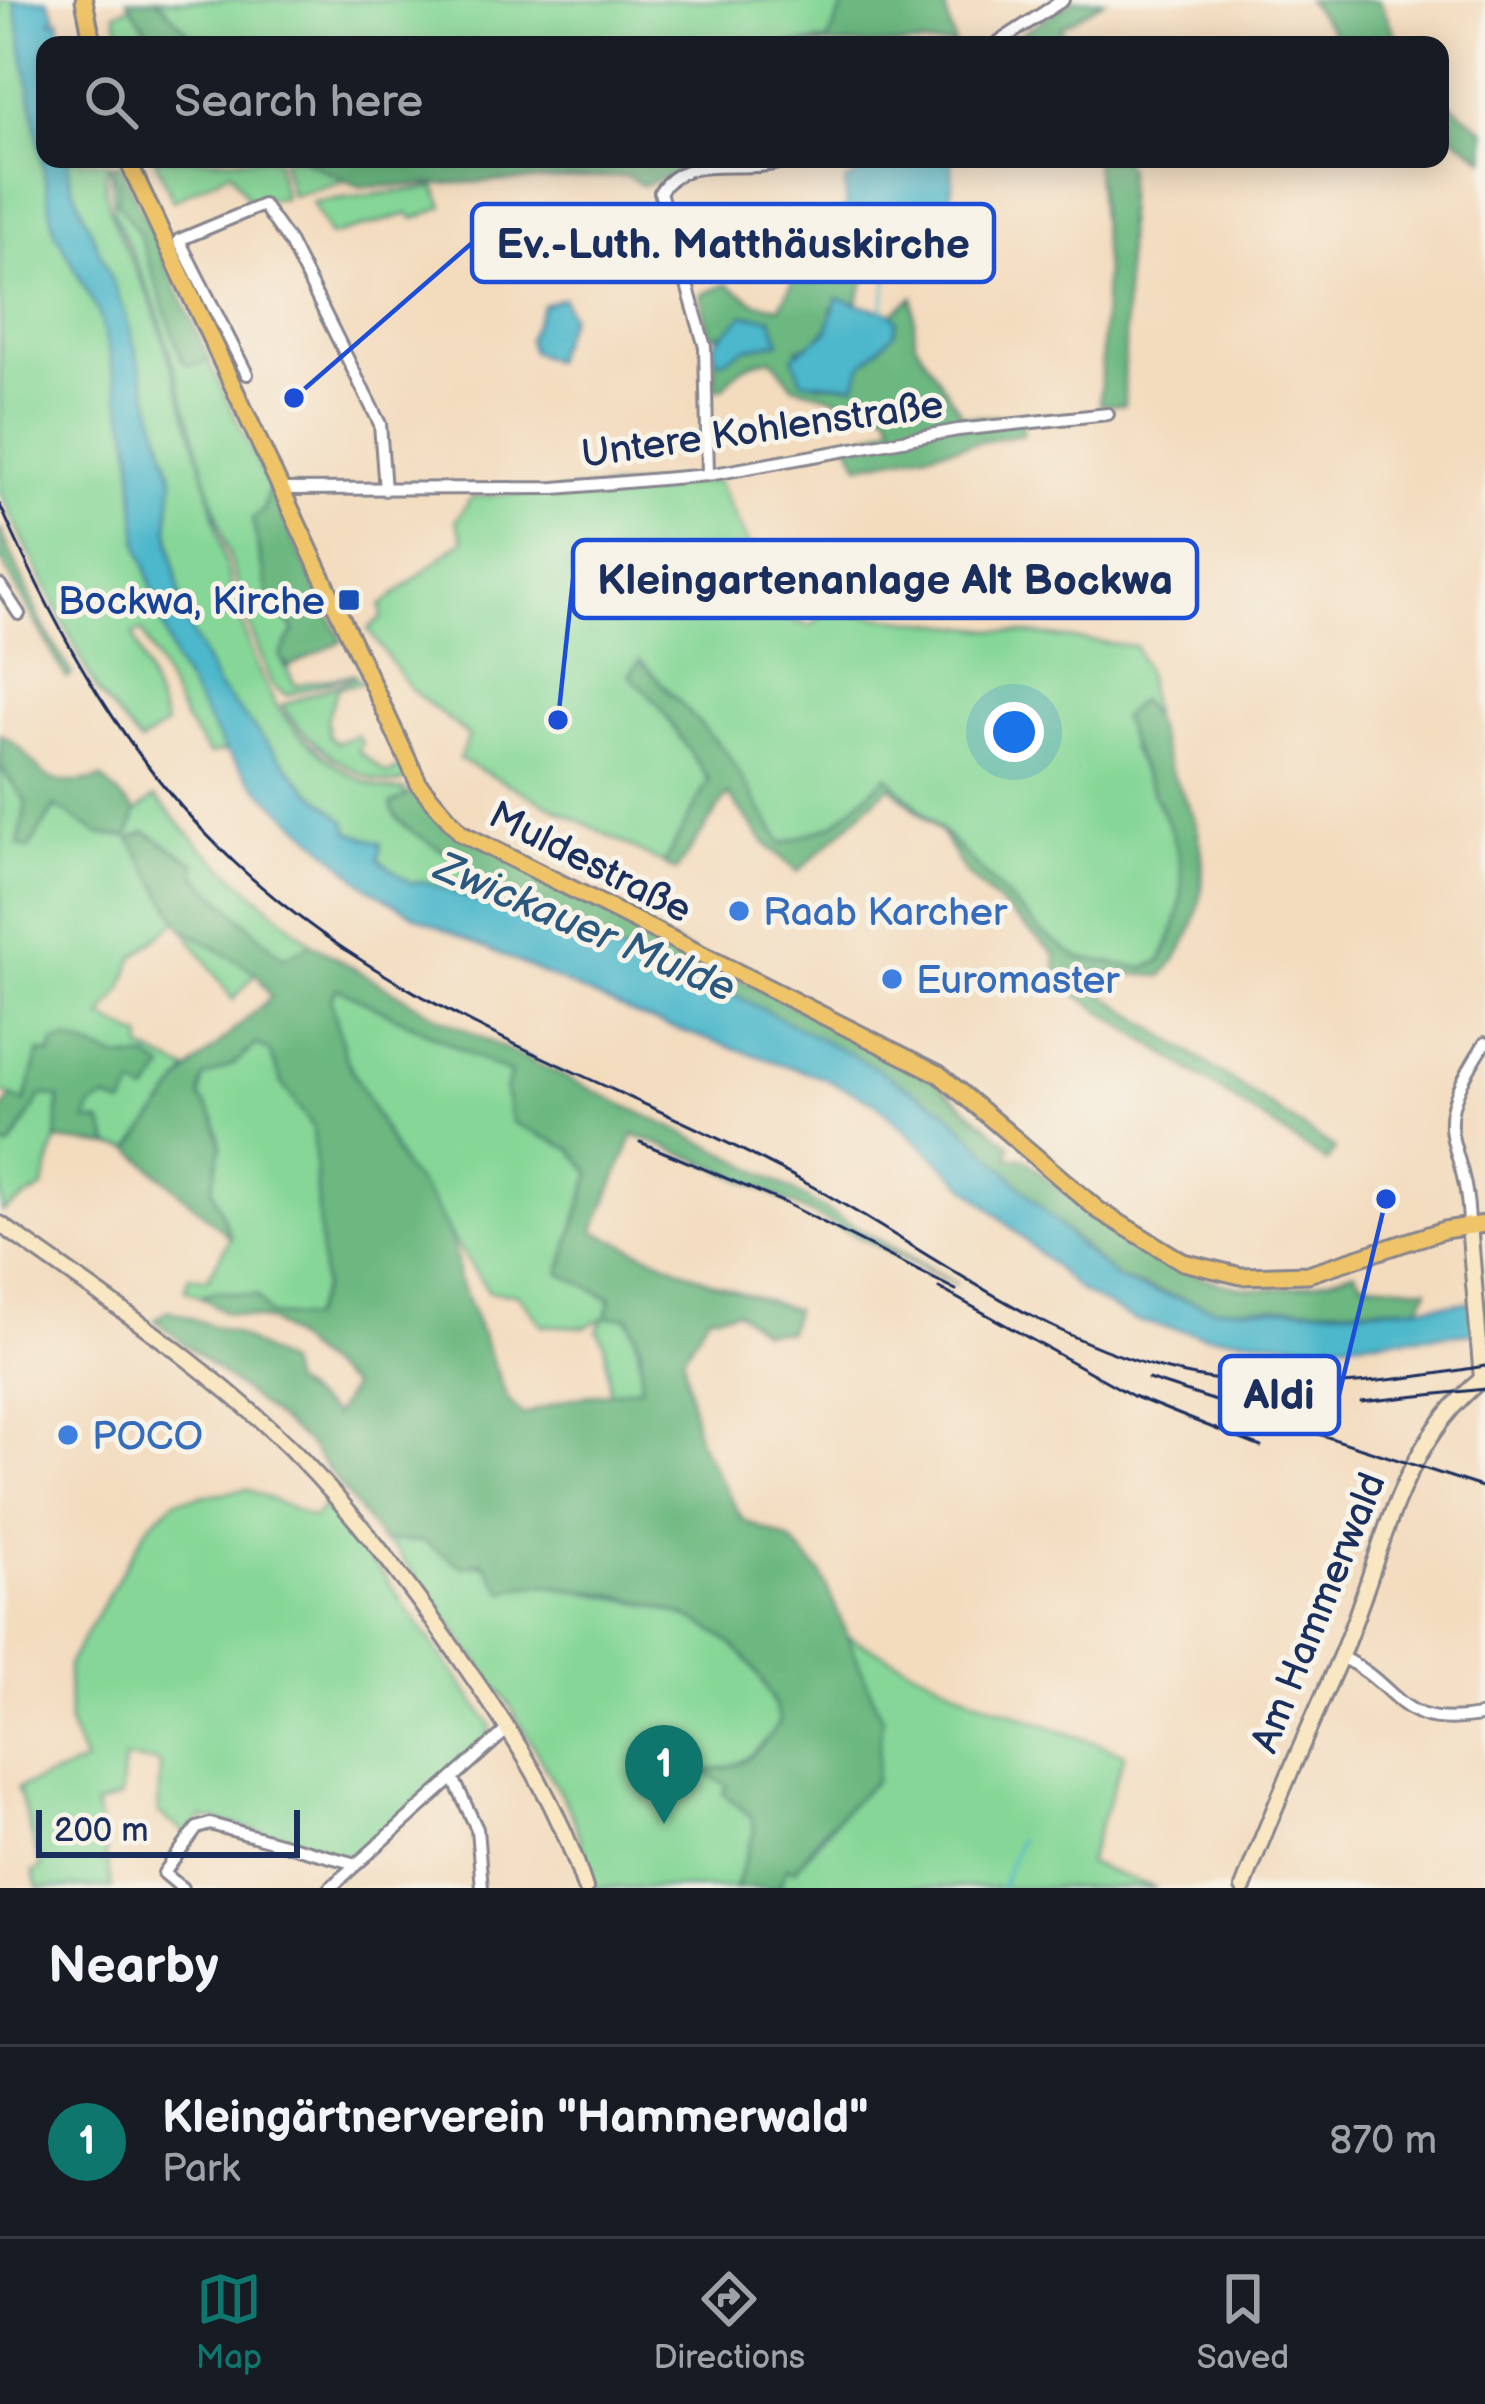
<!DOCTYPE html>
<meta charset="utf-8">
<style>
body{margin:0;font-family:"Balsamiq Sans",sans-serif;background:#242831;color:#f1f3f6}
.scale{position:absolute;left:36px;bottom:30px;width:264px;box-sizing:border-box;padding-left:12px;border:6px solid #1b2f5e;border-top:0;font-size:33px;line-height:42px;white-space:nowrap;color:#1b2f5e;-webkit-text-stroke:9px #f7f3e8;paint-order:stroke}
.you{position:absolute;left:1014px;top:732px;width:42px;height:42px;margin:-30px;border:9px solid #fff;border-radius:50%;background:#1a73e8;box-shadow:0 0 0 18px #1a73e833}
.badge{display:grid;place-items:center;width:78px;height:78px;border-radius:50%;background:#0f766e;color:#fff;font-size:39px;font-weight:700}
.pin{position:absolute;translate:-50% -99px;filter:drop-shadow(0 3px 6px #0008)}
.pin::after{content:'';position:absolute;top:63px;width:42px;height:36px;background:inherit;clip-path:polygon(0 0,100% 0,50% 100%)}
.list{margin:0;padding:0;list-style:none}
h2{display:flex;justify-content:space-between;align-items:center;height:156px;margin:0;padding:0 48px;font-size:51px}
h2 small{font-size:39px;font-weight:400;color:#9ea1a6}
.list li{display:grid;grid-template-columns:78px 1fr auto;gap:36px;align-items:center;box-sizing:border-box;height:192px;padding:0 48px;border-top:3px solid #363941}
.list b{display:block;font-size:45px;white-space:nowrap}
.list p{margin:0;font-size:39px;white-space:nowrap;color:#9ea1a6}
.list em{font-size:39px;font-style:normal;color:#9ea1a6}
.icon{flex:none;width:66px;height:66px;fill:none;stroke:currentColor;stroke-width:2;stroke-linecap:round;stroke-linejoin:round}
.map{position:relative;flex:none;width:1485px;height:1888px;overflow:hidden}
.search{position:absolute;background:#171b24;box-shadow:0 6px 30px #0003;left:36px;right:36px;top:36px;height:132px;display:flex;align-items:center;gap:30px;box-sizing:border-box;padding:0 42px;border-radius:24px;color:#9ea1a6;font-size:45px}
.sheet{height:348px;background:#171b24}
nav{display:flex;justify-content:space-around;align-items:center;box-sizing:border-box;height:168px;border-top:3px solid #363941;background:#171b24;font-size:33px;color:#9ea1a6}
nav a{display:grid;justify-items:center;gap:6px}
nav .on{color:#0f766e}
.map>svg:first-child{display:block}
</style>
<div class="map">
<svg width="1485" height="1888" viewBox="0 0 1485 1888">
<rect width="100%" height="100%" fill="#f7f3e8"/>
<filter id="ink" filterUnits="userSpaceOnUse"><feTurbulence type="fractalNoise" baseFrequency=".00833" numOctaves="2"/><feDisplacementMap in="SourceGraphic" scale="24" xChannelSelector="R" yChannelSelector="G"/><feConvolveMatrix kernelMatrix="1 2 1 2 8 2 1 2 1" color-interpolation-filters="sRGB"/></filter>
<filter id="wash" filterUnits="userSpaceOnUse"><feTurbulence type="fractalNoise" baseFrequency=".004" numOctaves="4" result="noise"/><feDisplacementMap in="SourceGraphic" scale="48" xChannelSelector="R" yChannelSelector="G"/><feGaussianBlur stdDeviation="2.7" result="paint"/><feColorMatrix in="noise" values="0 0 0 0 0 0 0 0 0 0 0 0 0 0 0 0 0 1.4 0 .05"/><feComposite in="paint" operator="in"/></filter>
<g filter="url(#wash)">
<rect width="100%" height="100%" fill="#f3dbbe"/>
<path fill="#86d797" stroke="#50837a" stroke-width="3" d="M0 0H14L54 229 100 316 131 442 138 541 174 661 226 751 209 754 185 721 142 631 133 634 166 725 140 743 98 693 0 492Z
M157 0H846L829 41 781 45H201Z
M131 6 157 45H123L115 13Z
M67 159 110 163C88 195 146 280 156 316 172 368 189 421 204 473 222 541 242 661 284 716 307 746 364 795 405 790 396 835 444 841 470 872L465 881 494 901 565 932 423 881 412 884 378 860 380 843 348 832 345 820 306 787 218 687 183 614 168 527 173 479 124 310 71 183Z
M155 159H276L284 198 249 201 231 171 173 201Z
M282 159H476L368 174 291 196Z
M110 168 118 184 117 202 139 234 183 362 192 365 208 360 269 488C245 565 261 564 295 630L280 656 295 685 356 674 286 695 272 685 250 627 157 309 114 213Z
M436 187 443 207 414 219 409 214 330 236 312 202Z
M717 481 768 584 808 580 786 619 811 626 828 611 1135 646 1146 672 1152 714 1139 700 1130 746 1183 855 1184 904 1161 961 1144 968 1079 958 1044 934 887 776 833 825 782 844 726 752 630 676 657 703 709 780 664 864 459 759 469 736 410 689 368 629 382 617 381 606 463 540 456 520 472 497Z
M355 678 364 683 338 687 327 719 329 737 337 743 357 735 362 743 357 750 387 774 399 769V756L408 778C381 803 296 734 282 705Z
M0 766 26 801 29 848 56 806 99 834 128 837 136 812 155 797 202 848 312 944 283 958 196 875 195 863 146 832 130 839 178 920 133 958 123 988 102 1017 143 1038 142 1049 189 1071 131 1149 111 1146 101 1122H86L92 1105 106 1099 148 1058H118L67 1039 51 1054 39 1052 25 1102 0 1092Z
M183 928 256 973 233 1000Z
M337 988 512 1075 505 1090 512 1122 572 1150 591 1173 560 1273C622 1303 641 1314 641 1387L610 1393 605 1344 597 1330 604 1318 585 1327 542 1325 518 1294 489 1292 404 1168 345 1056 331 998Z
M257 1044 270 1053 283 1085 313 1127 323 1287 310 1318 270 1315 217 1291 201 1297 185 1290 189 1276 207 1280 230 1238C225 1223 216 1206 213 1191 205 1149 236 1151 200 1097L203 1078 234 1064Z
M42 1095 59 1097 56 1140 43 1188 2 1212 0 1145 10 1147Z
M248 1489 313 1518 324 1506 381 1572 491 1725 489 1736 354 1860 216 1820 202 1818 186 1833 158 1813 160 1763 124 1759 120 1798 96 1806 112 1888H37L33 1872 41 1868 18 1788 85 1763 69 1724 68 1665 148 1526 176 1500Z
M382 1541H423L463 1567C492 1560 504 1576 532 1582 634 1606 742 1598 780 1721 759 1753 743 1768 703 1772L729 1786 724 1794 751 1816 754 1832 735 1888H594L573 1816 511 1707 396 1550Z
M845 1635 978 1700 1125 1754 1087 1863 1156 1888H778L788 1866 795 1870 845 1809 882 1718Z"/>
<path fill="#6cb880" stroke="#44746f" stroke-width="3" fill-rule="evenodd" d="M127 0H157L201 45H157Z
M846 0H943L955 45H781L828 41Z
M1074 0H1105L1060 28 1071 45H1004Z
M1307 0H1379L1400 45H1343Z
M1440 95 1485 131V159L1440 126Z
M301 159H396L415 167 476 159H772L689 170 642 185 627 176 361 187Z
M1095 159H1123L1127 169 1124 405 1100 404 1105 272Z
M120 163 210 360 192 366 183 362 139 234 117 202 118 184 110 168Z
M801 244H815L831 257 861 261 869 269 855 307H831L833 322 815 342 797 349 818 384 855 385 861 366 894 333 897 320 892 313 913 297 915 342 963 416 1022 417 1023 434 859 465 849 443 894 424 888 412 793 386 772 359C749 361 736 368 724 388L715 389V357L722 361 746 348 780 342 771 318 744 315 730 333 709 336 701 294 727 284 756 303 780 307 802 264Z
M269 488 342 641 288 667 280 656 294 630 269 599 252 519 264 510Z
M0 528 43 626 72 675 67 679 0 558Z
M640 660 726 752 782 844 833 825 887 776 1044 934 1079 958 1144 968 1161 961C1215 855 1151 814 1122 718L1139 700C1157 719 1159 743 1169 767 1176 784 1188 800 1194 818 1212 874 1202 932 1162 976L1093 972 1086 983 1335 1149 1327 1162 1059 983 1055 954 965 873 942 834 890 786 798 872 765 843 728 794 676 871 664 864 709 780 657 703 629 675Z
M0 734C46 758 29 795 101 778L136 812 128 837 99 834 55 806 29 848 18 846 26 802 0 766Z
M413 792 443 823 934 1080 1010 1145 1009 1158H1024C1089 1217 1188 1298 1282 1288 1306 1286 1330 1278 1354 1271L1363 1282 1428 1288 1420 1307 1214 1308 1118 1279 1030 1198 946 1110 727 991 565 932 494 901 465 882 469 872C449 847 394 832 391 804Z
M145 832 195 863 196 876 283 958 312 944 438 1017 734 1157 957 1285 714 1166 634 1134 594 1231 708 1281 795 1310 788 1332 762 1331 737 1311 708 1315 683 1357 698 1440 743 1520 790 1540 821 1573 882 1718 876 1780 822 1832 795 1871 788 1867 778 1888H735L754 1832 751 1816 723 1793 728 1786 701 1771C742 1768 758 1755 780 1721 753 1632 678 1605 594 1592 561 1587 535 1579 504 1592L483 1562 463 1567 423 1541H382L308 1443 155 1320 168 1310 234 1333 286 1364 291 1384 334 1415 351 1387 271 1321 225 1312 201 1297 217 1291 257 1296 270 1315 310 1318 323 1287 313 1127 283 1085 269 1052 257 1044 234 1064 203 1078 200 1097 215 1119 221 1147 212 1187 231 1238 131 1149 189 1071 271 997 256 973 183 928 130 839ZM337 988 511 1074 505 1090 512 1122 572 1150 591 1173 560 1273 611 1298 606 1317H629L641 1348V1387L568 1399 523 1415 508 1400 458 1276C459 1240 430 1193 404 1168L345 1056 331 998Z
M67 1039 118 1058H148L165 1069 147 1094 134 1087 123 1106 106 1099 92 1106 86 1121 101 1122 111 1146 56 1140 59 1098 42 1095 10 1147 0 1145 2 1110 12 1097 25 1102 39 1052 51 1054 54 1043Z"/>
<path fill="#4eb8cb" stroke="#347494" stroke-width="3" d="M14 0H48L55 15 51 21 59 19 62 45H45V159H67L71 183 124 310 173 479 168 527 183 614 218 687 306 787 346 821 349 832 381 843 379 860 412 884 423 881 727 991 863 1061 946 1110 1081 1248 1118 1279 1136 1287 1214 1308 1383 1309 1485 1301V1332L1318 1344 1204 1335 1136 1321 1079 1290 873 1101 818 1076 640 1017 415 916 369 888 261 791 226 751 174 661 138 541 131 442 100 316 54 229Z
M872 159H951C958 196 938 242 911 269L888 275C859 256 830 260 805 233L846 208 845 182 867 169Z
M563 298 570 316 552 361 531 351 528 339 543 305Z
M837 298 892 313 897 320 894 333 861 366 855 385 802 381 793 356 827 332Z
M744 315 771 318 780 342 746 348 722 361 715 357 713 344Z"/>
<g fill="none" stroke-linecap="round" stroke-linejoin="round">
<path stroke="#4eb8cb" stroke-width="3" d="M882 312 888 275
M1001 1888 1019 1840"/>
</g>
</g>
<g filter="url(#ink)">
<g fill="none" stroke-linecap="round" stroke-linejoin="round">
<g stroke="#87858e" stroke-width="16">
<path id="street" d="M994 45 1063 0
M247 374 179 240 263 205 290 243 380 424 385 490
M708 475 705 347 660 192C687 149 748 178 790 159
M279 489 555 488 708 475 958 430 1108 414
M0 585 19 614
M1469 1224C1466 1129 1421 1141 1485 1043
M1341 1657C1405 1688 1395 1732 1485 1715
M454 1780 477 1829 482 1888
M182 1888 164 1873 197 1828 210 1824 356 1864
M330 1888 509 1728"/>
</g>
<g stroke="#87858e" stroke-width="20">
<path id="secondary" d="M0 1224C103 1297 212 1368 301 1459 364 1524 419 1598 470 1673 518 1742 560 1807 585 1888
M1469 1224 1482 1379
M1243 1888C1272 1810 1306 1736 1339 1660 1382 1562 1394 1450 1482 1379"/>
</g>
<g stroke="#87858e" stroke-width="21">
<path id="primary" d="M84 0 93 45
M127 159 419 784 461 833 939 1074 1098 1210 1183 1262 1241 1276 1308 1274 1444 1230 1485 1224"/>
</g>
<use href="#street" stroke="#fff" stroke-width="10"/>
<use href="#secondary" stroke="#f9e7c3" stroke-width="14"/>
<use href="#primary" stroke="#efc469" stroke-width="15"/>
<path stroke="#1b2f5e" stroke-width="3" d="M0 505C59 638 126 759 233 861 394 1015 612 1078 804 1182 923 1246 1035 1337 1168 1370 1274 1397 1379 1384 1485 1366
M640 1142 785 1203 956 1290
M939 1288 1133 1396 1261 1447
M1148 1379 1485 1488
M1361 1402 1485 1389"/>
</g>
</g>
<rect fill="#1a4fb4" stroke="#f7f3e8" stroke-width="4.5" x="337" y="588" width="24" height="24" rx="6"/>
<g fill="#3f7fe0" stroke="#f7f3e8" stroke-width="4.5">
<circle cx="739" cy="911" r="12"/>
<circle cx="892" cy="979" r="12"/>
<circle cx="68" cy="1435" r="12"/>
</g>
<g text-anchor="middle" stroke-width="10" stroke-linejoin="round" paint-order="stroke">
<g font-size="39" fill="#1b2f5e" stroke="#f7f3e8">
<text transform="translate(762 428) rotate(-8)" y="14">Untere Kohlenstraße</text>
<text transform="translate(591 861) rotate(27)" y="14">Muldestraße</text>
<text transform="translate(1317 1612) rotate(-68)" y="14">Am Hammerwald</text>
</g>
<g font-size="39" fill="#164399" stroke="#f7f3e8" text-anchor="end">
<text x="325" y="614">Bockwa, Kirche</text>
</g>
<g font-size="39" fill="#366cbe" stroke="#f7f3e8" text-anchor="start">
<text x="763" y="925">Raab Karcher</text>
<text x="916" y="993">Euromaster</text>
<text x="92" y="1449">POCO</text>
</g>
<g font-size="42" font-style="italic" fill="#2a587f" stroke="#f7f3e8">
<text transform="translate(586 926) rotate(23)" y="15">Zwickauer Mulde</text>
</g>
</g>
<path fill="none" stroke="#1d4ed8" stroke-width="4.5" d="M294 398L472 243M558 720L573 579M1386 1199L1339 1395"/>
<g fill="#1d4ed8" stroke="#f7f3e8" stroke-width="4.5">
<circle cx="294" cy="398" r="12"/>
<circle cx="558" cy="720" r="12"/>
<circle cx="1386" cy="1199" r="12"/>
</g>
<g fill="#f7f3e8" stroke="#1d4ed8" stroke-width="4.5">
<rect x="472" y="204" width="522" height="78" rx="12"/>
<rect x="573" y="540" width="624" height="78" rx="12"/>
<rect x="1220" y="1356" width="119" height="78" rx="12"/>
</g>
<g font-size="42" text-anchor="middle" font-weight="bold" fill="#1b2f5e">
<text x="733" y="258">Ev.-Luth. Matthäuskirche</text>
<text x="885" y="594">Kleingartenanlage Alt Bockwa</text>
<text x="1279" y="1409">Aldi</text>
</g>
</svg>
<div class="scale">200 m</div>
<div class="you"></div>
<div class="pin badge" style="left:664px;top:1824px">1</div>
<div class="search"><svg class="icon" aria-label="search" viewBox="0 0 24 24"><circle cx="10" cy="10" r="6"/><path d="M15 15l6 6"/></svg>Search here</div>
</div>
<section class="sheet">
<h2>Nearby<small></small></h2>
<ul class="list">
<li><span class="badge">1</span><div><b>Kleingärtnerverein &quot;Hammerwald&quot;</b><p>Park</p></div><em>870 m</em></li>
</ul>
</section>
<nav>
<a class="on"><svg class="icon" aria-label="map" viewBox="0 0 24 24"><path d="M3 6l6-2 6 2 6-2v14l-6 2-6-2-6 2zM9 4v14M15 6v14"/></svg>Map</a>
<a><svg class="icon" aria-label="directions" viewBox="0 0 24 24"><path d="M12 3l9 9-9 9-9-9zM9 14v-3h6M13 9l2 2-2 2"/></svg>Directions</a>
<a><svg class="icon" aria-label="saved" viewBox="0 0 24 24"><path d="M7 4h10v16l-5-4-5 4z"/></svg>Saved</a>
</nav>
